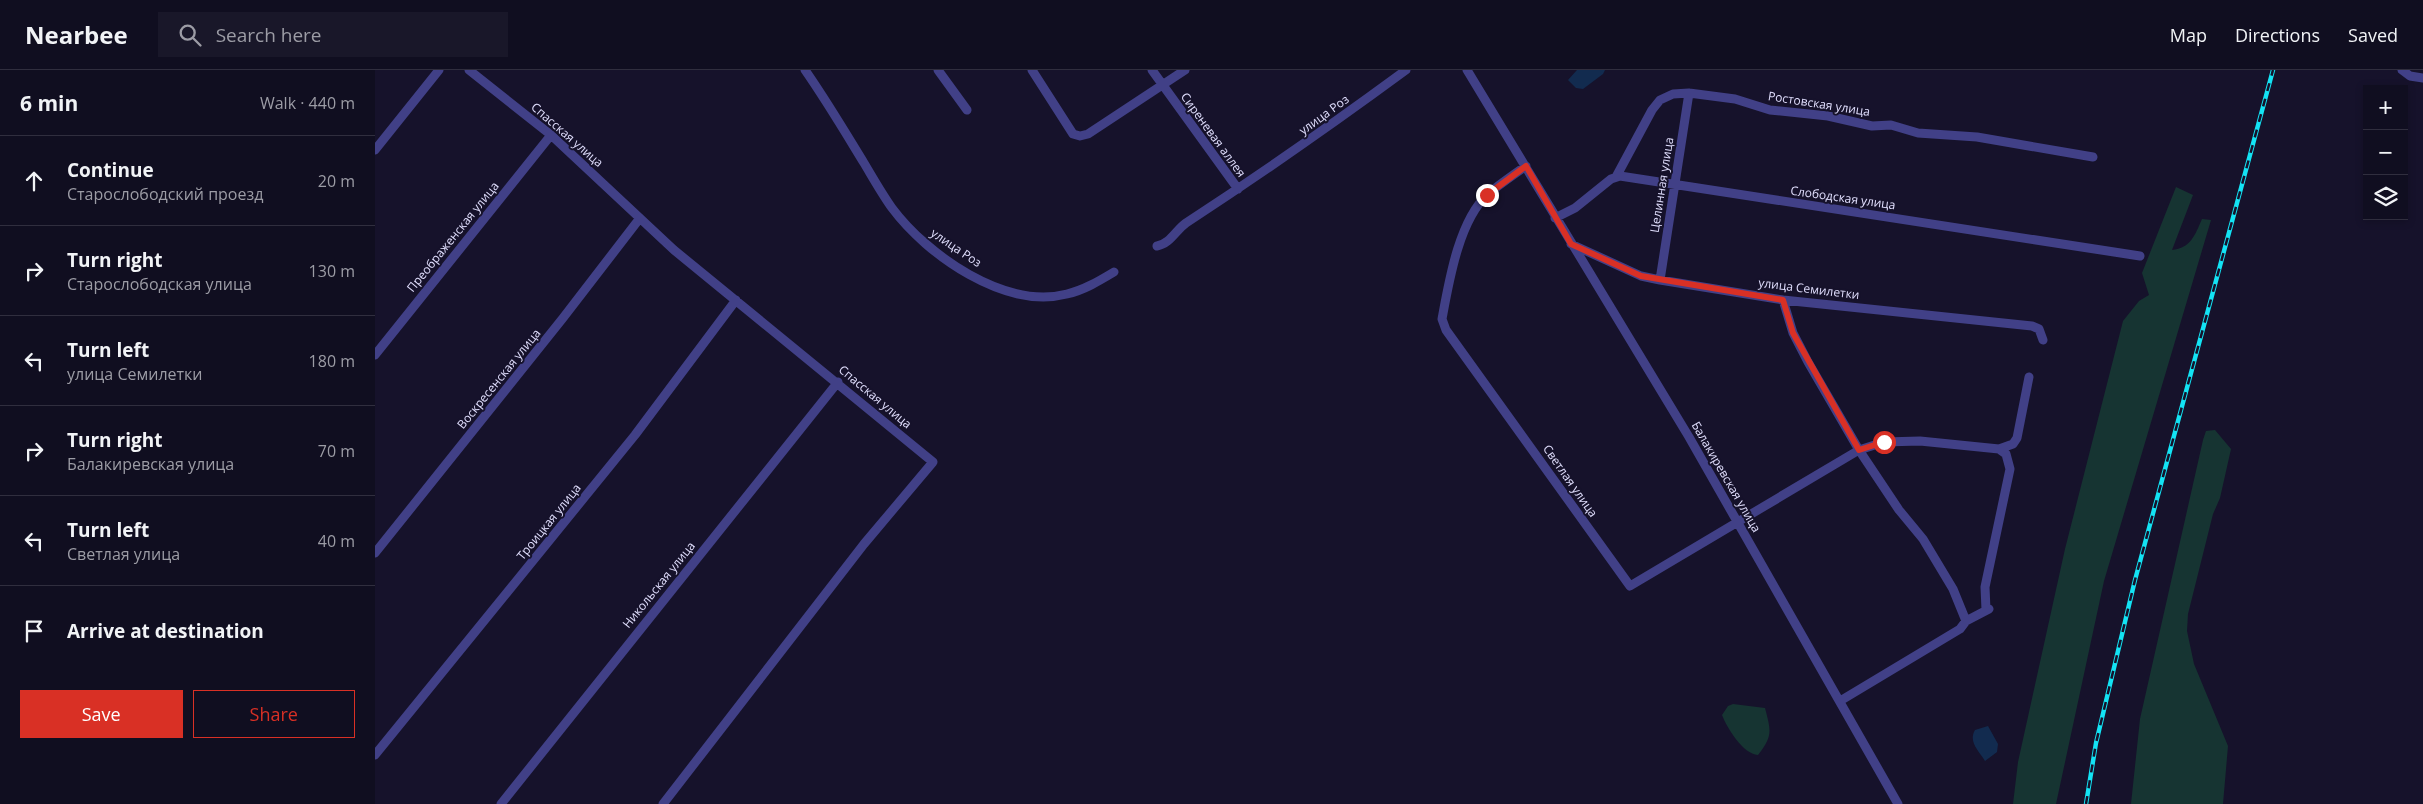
<!DOCTYPE html>
<meta charset="utf-8">
<style>
body{margin:0;font-family:"Open Sans",sans-serif;background:#191729;color:#f1f3f6}
.controls{position:absolute;right:15px;top:15px;display:grid;overflow:hidden;border-radius:0px;box-shadow:0 2px 8px #0003}
.controls button{width:45px;height:45px;display:grid;place-items:center;padding:0;border:0;border-bottom:1px solid #302e3e;background:#100e20;color:#f1f3f6;font:25px sans-serif}
.stop{position:absolute;width:15px;height:15px;margin:-11px;border:4px solid #d93025;border-radius:50%;background:#fff}
.stop.end{background:#d93025;border-color:#fff;box-shadow:0 1px 5px #0008}
.list{margin:0;padding:0;list-style:none}
h2{display:flex;justify-content:space-between;align-items:center;height:65px;margin:0;padding:0 20px;font-size:21px}
h2 small{font-size:16px;font-weight:400;color:#9c9ca5}
.list li{display:grid;grid-template-columns:32px 1fr auto;gap:15px;align-items:center;box-sizing:border-box;height:90px;padding:0 20px;border-top:1px solid #302e3e}
.list b{display:block;font-size:19px;white-space:nowrap}
.list p{margin:0;font-size:16px;white-space:nowrap;color:#9c9ca5}
.list em{font-size:16px;font-style:normal;color:#9c9ca5}
.actions{display:flex;gap:10px;padding:15px 20px}
.actions a{flex:1;padding:11px 0;border:1px solid #d93025;border-radius:0px;text-align:center;font-size:18px;color:#d93025}
.actions .main{background:#d93025;color:#fff}
.icon{flex:none;width:28px;height:28px;fill:none;stroke:currentColor;stroke-width:2;stroke-linecap:round;stroke-linejoin:round}
.map{position:relative;flex:none;width:2048px;height:734px;overflow:hidden}
header{display:flex;align-items:center;gap:30px;box-sizing:border-box;height:70px;padding:0 25px;background:#100e20;border-bottom:1px solid #302e3e}
header strong{font-size:24px}
nav{display:flex;gap:28px;margin-inline-start:auto;font-size:18px}
.search{width:350px;height:45px;background:#191729;display:flex;align-items:center;gap:12px;box-sizing:border-box;padding:0 18px;border-radius:0px;color:#9c9ca5;font-size:19px}
main{display:flex}
aside{flex:1;background:#100e20}
.map>svg:first-child{display:block}
</style>
<header>
<strong>Nearbee</strong>
<div class="search"><svg class="icon" aria-label="search" viewBox="0 0 24 24"><circle cx="10" cy="10" r="6"/><path d="M15 15l6 6"/></svg>Search here</div>
<nav><a>Map</a><a>Directions</a><a>Saved</a></nav>
</header>
<main>
<aside>
<h2>6 min<small>Walk · 440 m</small></h2>
<ul class="list">
<li><svg class="icon" aria-label="ahead" viewBox="0 0 24 24"><path d="M12 20V5M6 11l6-6 6 6"/></svg><div><b>Continue</b><p>Старослободский проезд</p></div><em>20 m</em></li>
<li><svg class="icon" aria-label="right" viewBox="0 0 24 24"><path d="M7 20v-9h11M14 6l5 5-5 5"/></svg><div><b>Turn right</b><p>Старослободская улица</p></div><em>130 m</em></li>
<li><svg class="icon" aria-label="left" viewBox="0 0 24 24"><path d="M17 20v-9H6M10 6l-5 5 5 5"/></svg><div><b>Turn left</b><p>улица Семилетки</p></div><em>180 m</em></li>
<li><svg class="icon" aria-label="right" viewBox="0 0 24 24"><path d="M7 20v-9h11M14 6l5 5-5 5"/></svg><div><b>Turn right</b><p>Балакиревская улица</p></div><em>70 m</em></li>
<li><svg class="icon" aria-label="left" viewBox="0 0 24 24"><path d="M17 20v-9H6M10 6l-5 5 5 5"/></svg><div><b>Turn left</b><p>Светлая улица</p></div><em>40 m</em></li>
<li><svg class="icon" aria-label="arrive" viewBox="0 0 24 24"><path d="M6 21V4h12l-3 4 3 4H6"/></svg><div><b>Arrive at destination</b></div></li>
</ul>
<div class="actions"><a class="main">Save</a><a>Share</a></div>
</aside>
<div class="map">
<svg width="2048" height="734" viewBox="0 0 2048 734">
<rect width="100%" height="100%" fill="#16122b"/>
<path fill="#163432" d="M1801 117 1818 125 1797 180C1816 178 1820 165 1827 149L1836 150 1729 511 1681 734H1638L1643 692 1690 479 1748 251 1764 231 1774 225 1767 203Z
M1840 360 1856 379 1845 428 1838 444 1813 544 1812 561 1819 594 1853 676 1848 734H1756L1765 649 1828 370 1831 361Z
M1358 634 1390 638C1396 661 1398 666 1383 685 1368 684 1352 658 1347 645L1353 636Z"/>
<path fill="#122b4f" d="M1202 0H1230L1228 4 1208 19 1201 18 1193 10Z
M1613 656 1623 674 1622 682 1610 691C1604 681 1593 672 1600 660Z"/>
<g fill="none" stroke-linecap="round" stroke-linejoin="round">
<path stroke="#414087" stroke-width="9" d="M94 0 176 65 299 180 558 392 489 474 288 734
M430 0C451 30 470 62 489 93 498 108 507 124 517 138 552 185 630 240 692 224 709 220 724 211 739 202
M563 0 592 40
M657 0 698 64 705 66 713 64 810 0
M777 0 863 119
M1092 0 1314 367 1523 734
M2027 0 2035 6 2048 8
M0 80 64 0
M1151 96C1138 105 1125 114 1113 124 1084 150 1074 211 1067 249L1071 260 1255 516 1484 380 1509 372 1545 371 1624 379
M1241 107 1277 40 1285 30 1298 24 1314 23 1360 29 1395 40 1453 46 1497 56 1516 55 1543 63 1602 67 1718 87
M1180 148 1200 138 1236 109 1245 106 1765 186
M1196 174 1266 206 1285 210 1408 230 1657 256 1664 259 1668 270
M782 176C795 174 801 160 811 153 886 104 959 53 1031 0
M1285 210 1314 23
M1408 230 1418 263 1433 292 1484 380 1524 440 1548 469 1578 519 1591 551
M0 285 176 65
M0 483 188 248 265 148
M1611 540 1610 517 1635 399 1631 384 1624 379 1638 374 1642 368 1654 307
M1465 631 1585 559 1591 551 1614 539
M0 685 260 365 361 230
M126 734 463 312"/>
<g stroke="#13e3f4" stroke-width="4.5">
<path id="rail" d="M1711 734 1721 673 1760 510 1898 0"/>
</g>
<use href="#rail" stroke="#16122b" stroke-width="2.5" stroke-dasharray="8" stroke-linecap="butt"/>
</g>
<g fill="none" stroke-linecap="round" stroke-linejoin="round">
<path stroke="#d93025" stroke-width="6" d="M1112 125 1151 96 1196 174 1266 206 1408 230 1418 263 1484 380 1509 372"/>
</g>
<g text-anchor="middle" stroke-width="4" stroke-linejoin="round" paint-order="stroke">
<g font-size="12" fill="#e0defd" stroke="#16122b">
<text transform="translate(1444 34) rotate(9)" y="4">Ростовская улица</text>
<text transform="translate(949 45) rotate(-36)" y="4">улица Роз</text>
<text transform="translate(192 65) rotate(41)" y="4">Спасская улица</text>
<text transform="translate(838 65) rotate(54)" y="4">Сиреневая аллея</text>
<text transform="translate(1287 115) rotate(-81)" y="4">Целинная улица</text>
<text transform="translate(1468 128) rotate(8)" y="4">Слободская улица</text>
<text transform="translate(78 167) rotate(-51)" y="4">Преображенская улица</text>
<text transform="translate(581 178) rotate(34)" y="4">улица Роз</text>
<text transform="translate(1434 219) rotate(7)" y="4">улица Семилетки</text>
<text transform="translate(124 309) rotate(-51)" y="4">Воскресенская улица</text>
<text transform="translate(500 327) rotate(40)" y="4">Спасская улица</text>
<text transform="translate(1351 407) rotate(60)" y="4">Балакиревская улица</text>
<text transform="translate(1195 411) rotate(55)" y="4">Светлая улица</text>
<text transform="translate(174 452) rotate(-51)" y="4">Троицкая улица</text>
<text transform="translate(284 515) rotate(-51)" y="4">Никольская улица</text>
</g>
</g>
</svg>
<div class="controls">
<button>+</button>
<button>−</button>
<button><svg class="icon" aria-label="layers" viewBox="0 0 24 24"><path d="M12 4l9 5-9 5-9-5zM3 14l9 5 9-5"/></svg></button>
</div>
<div class="stop" style="left:1509px;top:372px"></div>
<div class="stop end" style="left:1112px;top:125px"></div>
</div>
</main>
